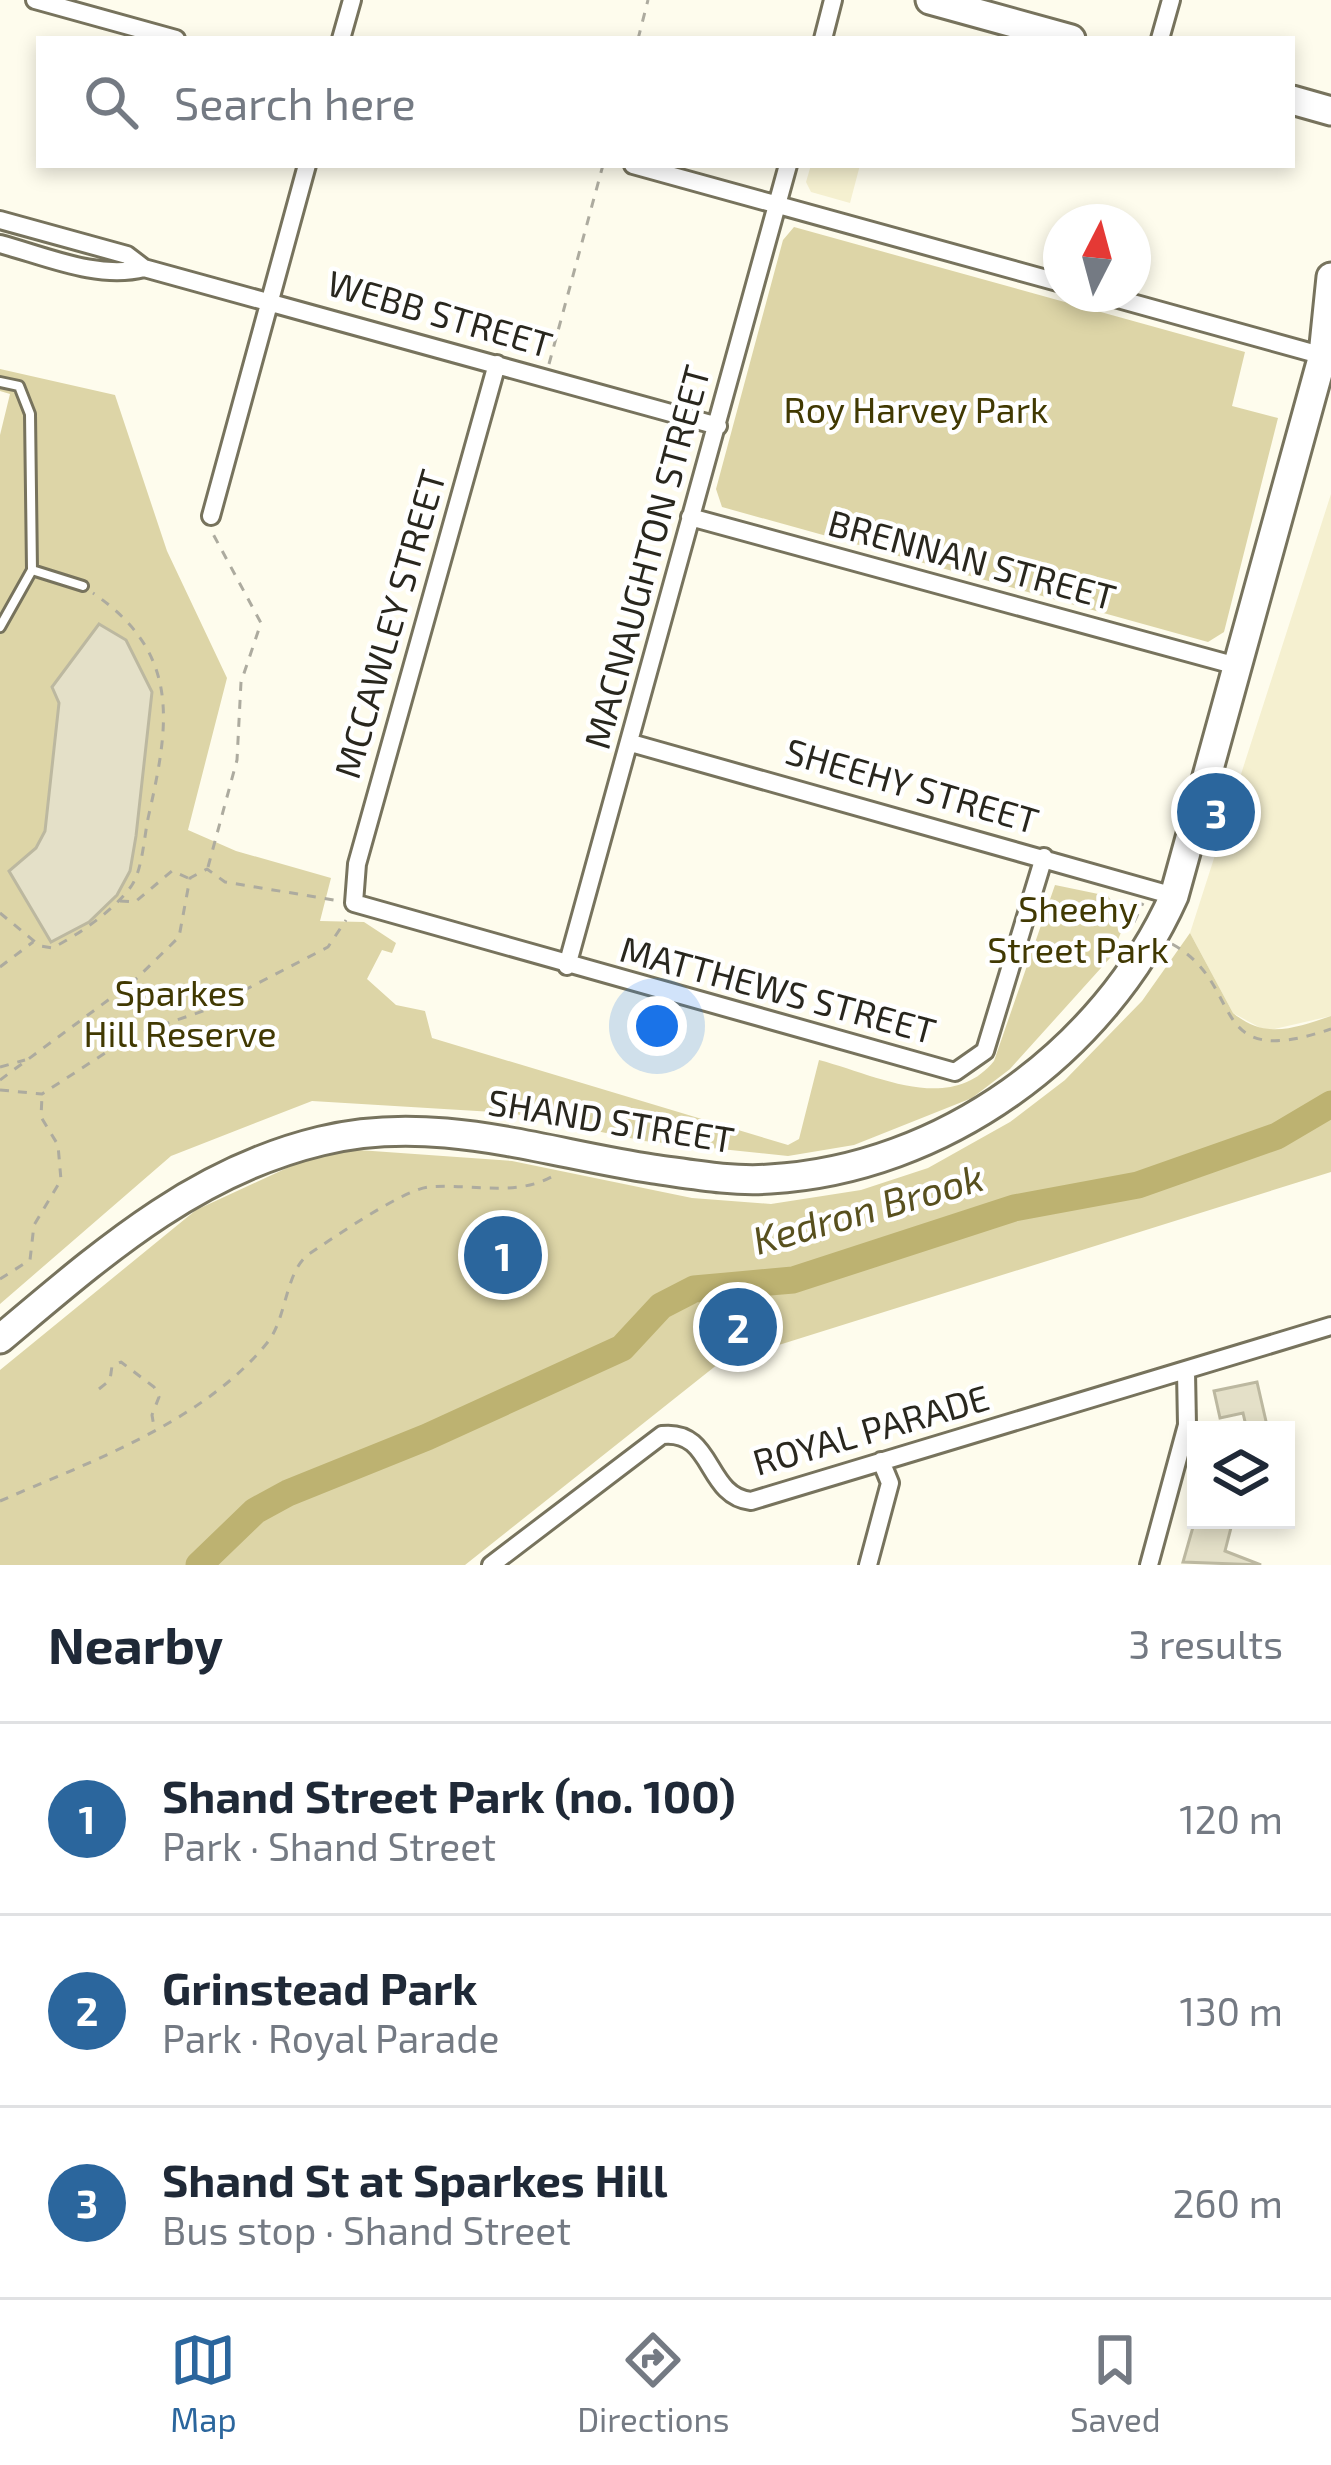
<!DOCTYPE html>
<meta charset="utf-8">
<style>
body{margin:0;font-family:"Exo 2",sans-serif;background:#f6f6f7;color:#1f2937}
.controls{position:absolute;right:36px;bottom:36px;display:grid;overflow:hidden;border-radius:0px;box-shadow:0 6px 18px #0003}
.controls button{width:108px;height:108px;display:grid;place-items:center;padding:0;border:0;border-bottom:3px solid #e0e1e3;background:#fff;color:#1f2937;font:60px sans-serif}
.compass{position:absolute;left:1043px;top:204px;width:108px;height:108px;border-radius:50%;background:#fff;box-shadow:0 6px 18px #0003;rotate:6deg}
.you{position:absolute;left:657px;top:1026px;width:42px;height:42px;margin:-30px;border:9px solid #fff;border-radius:50%;background:#1a73e8;box-shadow:0 0 0 18px #1a73e833}
.badge{display:grid;place-items:center;width:78px;height:78px;border-radius:50%;background:#2b669d;color:#fff;font-size:39px;font-weight:700}
.pin{position:absolute;translate:-50% -50%;border:6px solid #fff;box-shadow:0 3px 12px #0006}
.list{margin:0;padding:0;list-style:none}
h2{display:flex;justify-content:space-between;align-items:center;height:156px;margin:0;padding:0 48px;font-size:51px}
h2 small{font-size:39px;font-weight:400;color:#747a83}
.list li{display:grid;grid-template-columns:78px 1fr auto;gap:36px;align-items:center;box-sizing:border-box;height:192px;padding:0 48px;border-top:3px solid #e0e1e3}
.list b{display:block;font-size:45px;white-space:nowrap}
.list p{margin:0;font-size:39px;white-space:nowrap;color:#747a83}
.list em{font-size:39px;font-style:normal;color:#747a83}
.icon{flex:none;width:66px;height:66px;fill:none;stroke:currentColor;stroke-width:2;stroke-linecap:round;stroke-linejoin:round}
.map{position:relative;flex:none;width:1331px;height:1565px;overflow:hidden}
.search{position:absolute;background:#fff;box-shadow:0 6px 18px #0003;left:36px;right:36px;top:36px;height:132px;display:flex;align-items:center;gap:30px;box-sizing:border-box;padding:0 42px;border-radius:0px;color:#747a83;font-size:45px}
.sheet{height:732px;background:#fff}
nav{display:flex;justify-content:space-around;align-items:center;box-sizing:border-box;height:168px;border-top:3px solid #e0e1e3;background:#fff;font-size:33px;color:#747a83}
nav a{display:grid;justify-items:center;gap:6px}
nav .on{color:#2b669d}
.map>svg:first-child{display:block}
</style>
<div class="map">
<svg width="1331" height="1565" viewBox="0 0 1331 1565">
<rect width="100%" height="100%" fill="#fefced"/>
<path fill="#f5f0d0" d="M811 165H860L850 203 811 192 806 182Z
M1331 494V1016L1266 1031 1233 1013 1190 933Z"/>
<path fill="#ddd5a7" fill-rule="evenodd" d="M794 227 1245 352 1232 406 1278 418 1224 632 1208 642 722 507 716 489 783 240Z
M0 369 115 395 167 551 227 678 188 830 236 851 331 878 320 921 364 922 396 943 392 953 382 950 367 979 396 1005 425 1011 432 1038 788 1145 799 1139 819 1060C876 1075 950 1115 994 1061L1055 885 1108 896 1126 921 1110 958 1010 1069 972 1098 854 1145 788 1156 644 1141 511 1113 312 1101 171 1156 0 1304V435L10 394 0 391ZM99 624 126 640 152 692 130 871 117 895 89 922 36 848 45 831 59 703 52 687Z
M1190 933 1233 1013C1266 1040 1294 1028 1331 1016V1172L718 1364 465 1565H0V1370L196 1210 330 1148 512 1161 692 1198 771 1204 861 1190 928 1168 1010 1122 1065 1080 1142 1001Z"/>
<g fill="none" stroke-linecap="round" stroke-linejoin="round">
<path stroke="#bdb271" stroke-width="27" d="M199 1565 255 1511 288 1493 427 1437 622 1348 661 1306 694 1289 793 1280 1014 1208 1138 1185 1277 1136 1331 1104"/>
</g>
<path fill="#e4e0c8" stroke="#bcb8a0" stroke-width="3" d="M99 624 126 640 152 692 136 836 130 871 117 895 89 922 51 942 9 871 36 848 45 831 59 703 52 687Z
M1257 1382 1268 1430H1247L1243 1413 1220 1418 1214 1391Z
M1195 1520H1233L1225 1551 1261 1565 1183 1562Z"/>
<g fill="none" stroke-linecap="round" stroke-linejoin="round">
<g stroke="#77735d" stroke-width="14">
<path id="service" d="M0 382 19 386 30 414 32 570 0 627
M32 570 83 586"/>
</g>
<g stroke="#77735d" stroke-width="22">
<path id="minor" d="M35 0 176 39
M341 39 352 0
M823 39 833 0
M1160 39 1171 0
M633 165 1061 283
M0 220 127 255 144 268 718 426
M0 244C45 256 98 280 144 268
M1100 294 1331 358
M497 364 357 864 354 903 955 1072 985 1051 1044 857
M211 516 307 165
M690 517 1237 666
M631 743 1174 896
M567 966 788 165
M491 1565 662 1435C714 1429 705 1496 751 1501L1331 1326
M868 1565 890 1483 881 1461
M1149 1565 1187 1425 1186 1372"/>
</g>
<g stroke="#77735d" stroke-width="33">
<path id="primary" d="M0 1339C99 1256 192 1172 321 1141 434 1113 541 1152 653 1169 690 1174 732 1182 770 1179 943 1169 1104 1052 1174 896L1323 355 1331 277"/>
</g>
<g stroke="#77735d" stroke-width="33">
<path id="trunk" d="M930 0 1071 39
M1292 100 1331 111"/>
</g>
<path stroke="#adab9f" stroke-width="3" stroke-dasharray="9 9" stroke-linecap="butt" d="M638 39 648 0
M549 364 603 165
M208 867 237 760 241 682 261 623 212 532
M120 901 135 902 172 871 188 878
M0 913 40 946 52 948C77 936 116 909 132 885 143 868 144 835 149 814 170 721 180 653 93 593
M1134 922 1143 903
M1172 944C1248 986 1203 1072 1331 1029
M0 967 33 942
M0 1067 25 1060
M0 1080 134 981 179 937 190 878 207 869 225 882 340 901
M0 1090 42 1094 133 1035 206 1010 328 947 346 920
M0 1279 30 1260 34 1225 61 1180 58 1145 41 1117 42 1096
M99 1389 110 1380 112 1366 121 1362 154 1387 159 1397 152 1415 154 1427
M0 1501C90 1462 203 1422 267 1343 287 1319 285 1271 309 1254 333 1238 404 1189 429 1187 472 1183 516 1198 555 1175"/>
<use href="#service" stroke="#fff" stroke-width="8"/>
<use href="#minor" stroke="#fff" stroke-width="16"/>
<use href="#primary" stroke="#fff" stroke-width="27"/>
<use href="#trunk" stroke="#fff" stroke-width="27"/>
</g>
<g text-anchor="middle" stroke-width="9" stroke-linejoin="round" paint-order="stroke">
<g font-size="36" fill="#29271e" stroke="#fff">
<text transform="translate(440 314) rotate(16)" y="13">WEBB STREET</text>
<text transform="translate(647 557) rotate(-75)" y="13">MACNAUGHTON STREET</text>
<text transform="translate(972 560) rotate(15)" y="13">BRENNAN STREET</text>
<text transform="translate(390 624) rotate(-74)" y="13">MCCAWLEY STREET</text>
<text transform="translate(912 786) rotate(16)" y="13">SHEEHY STREET</text>
<text transform="translate(778 990) rotate(15)" y="13">MATTHEWS STREET</text>
<text transform="translate(611 1121) rotate(9)" y="13">SHAND STREET</text>
<text transform="translate(871 1430) rotate(-16)" y="13">ROYAL PARADE</text>
</g>
<g font-size="36" fill="#413902" stroke="#fff">
<text x="916" y="423">Roy Harvey Park</text>
<text x="1078" y="922">Sheehy<tspan x="1078" dy="41">Street Park</tspan></text>
<text x="180" y="1006">Sparkes<tspan x="180" dy="41">Hill Reserve</tspan></text>
</g>
<g font-size="39" font-style="italic" fill="#58501e" stroke="#fff">
<text transform="translate(868 1209) rotate(-16)" y="14">Kedron Brook</text>
</g>
</g>
</svg>
<div class="controls">
<button><svg class="icon" aria-label="layers" viewBox="0 0 24 24"><path d="M12 4l9 5-9 5-9-5zM3 14l9 5 9-5"/></svg></button>
</div>
<svg class="compass" viewBox="-18 -18 36 36"><path d="M0-13l5 13h-10z" fill="#e53935"/><path d="M0 13l5-13h-10z" fill="#747a83"/></svg>
<div class="you"></div>
<div class="pin badge" style="left:503px;top:1255px">1</div>
<div class="pin badge" style="left:738px;top:1327px">2</div>
<div class="pin badge" style="left:1216px;top:812px">3</div>
<div class="search"><svg class="icon" aria-label="search" viewBox="0 0 24 24"><circle cx="10" cy="10" r="6"/><path d="M15 15l6 6"/></svg>Search here</div>
</div>
<section class="sheet">
<h2>Nearby<small>3 results</small></h2>
<ul class="list">
<li><span class="badge">1</span><div><b>Shand Street Park (no. 100)</b><p>Park · Shand Street</p></div><em>120 m</em></li>
<li><span class="badge">2</span><div><b>Grinstead Park</b><p>Park · Royal Parade</p></div><em>130 m</em></li>
<li><span class="badge">3</span><div><b>Shand St at Sparkes Hill</b><p>Bus stop · Shand Street</p></div><em>260 m</em></li>
</ul>
</section>
<nav>
<a class="on"><svg class="icon" aria-label="map" viewBox="0 0 24 24"><path d="M3 6l6-2 6 2 6-2v14l-6 2-6-2-6 2zM9 4v14M15 6v14"/></svg>Map</a>
<a><svg class="icon" aria-label="directions" viewBox="0 0 24 24"><path d="M12 3l9 9-9 9-9-9zM9 14v-3h6M13 9l2 2-2 2"/></svg>Directions</a>
<a><svg class="icon" aria-label="saved" viewBox="0 0 24 24"><path d="M7 4h10v16l-5-4-5 4z"/></svg>Saved</a>
</nav>
